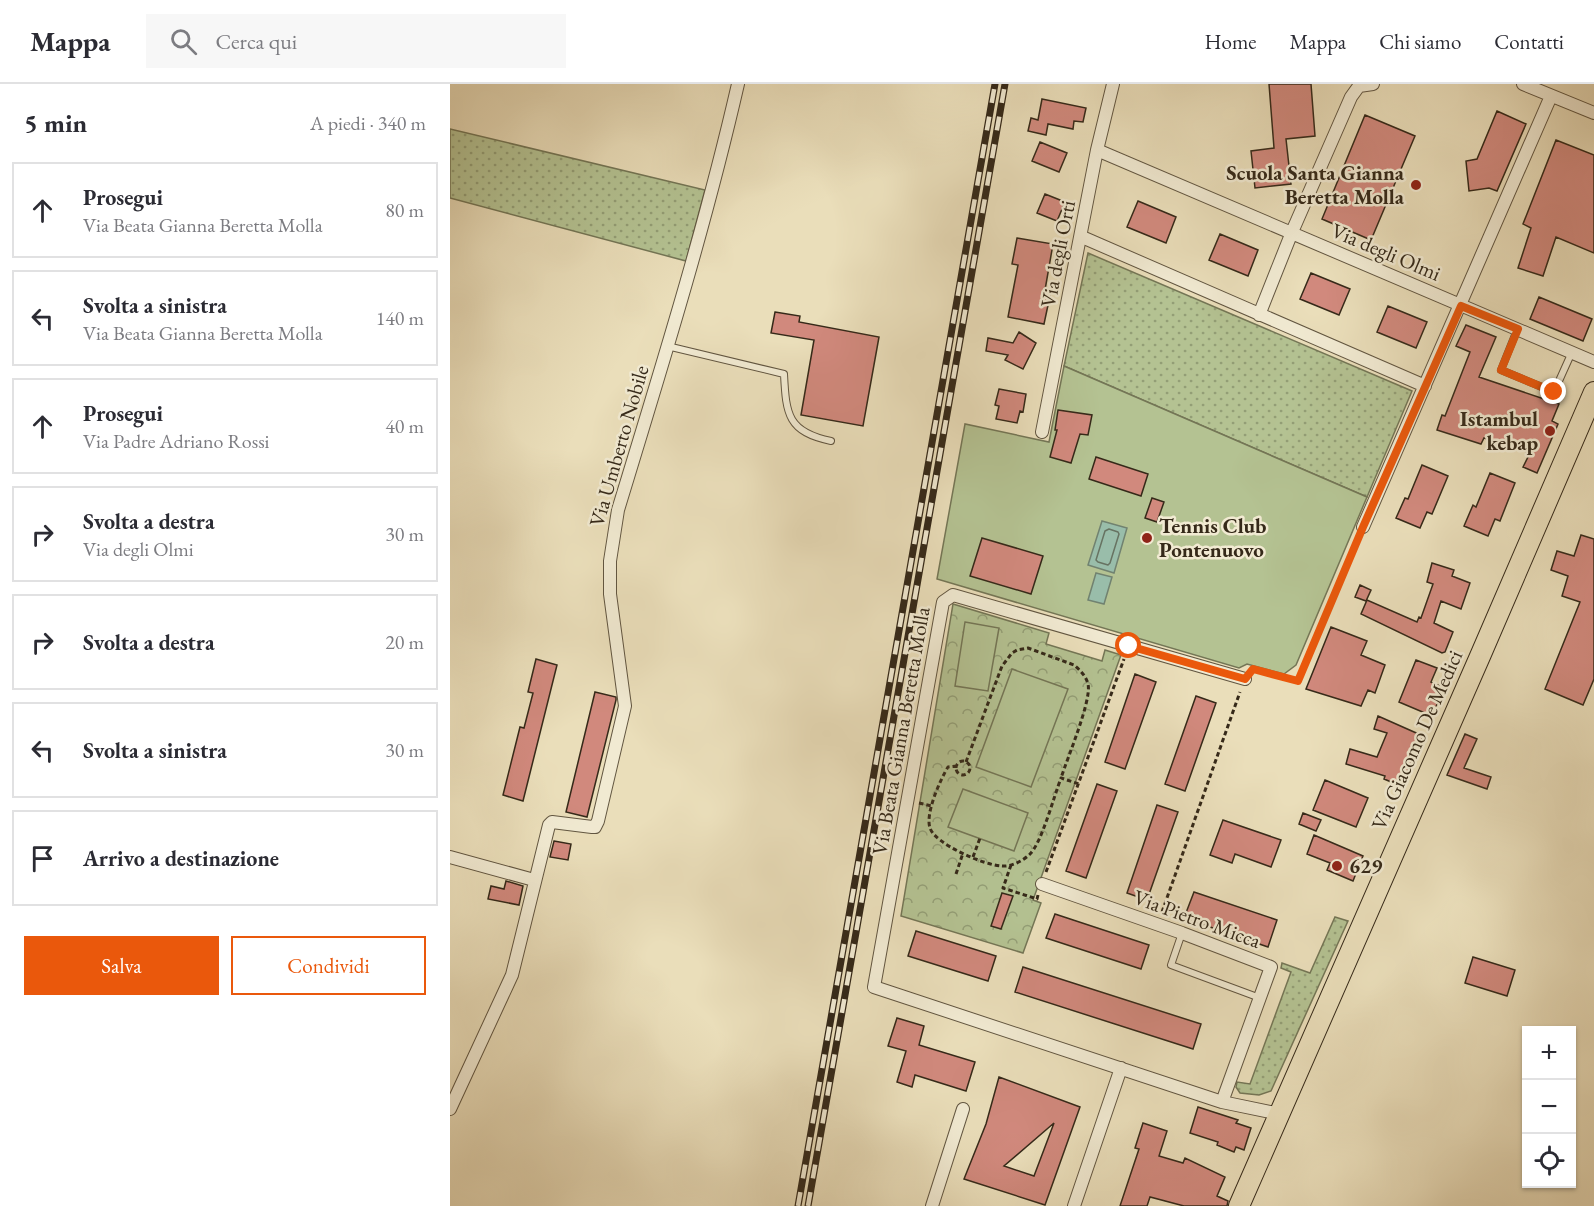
<!DOCTYPE html>
<html lang="it">
<meta charset="utf-8">
<style>
body{margin:0;font-family:"EB Garamond",serif;background:#f7f7f7;color:#2b2b33}
.controls{position:absolute;right:18px;bottom:18px;display:grid;overflow:hidden;border-radius:0px;box-shadow:0 2px 4px #0004}
.controls button{width:54px;height:54px;display:grid;place-items:center;padding:0;border:0;border-bottom:2px solid #e1e1e2;background:#fff;color:#2b2b33;font:30px sans-serif}
.stop{position:absolute;width:18px;height:18px;margin:-14px;border:4px solid #ea580c;border-radius:50%;background:#fff}
.stop.end{background:#ea580c;border-color:#fff;box-shadow:0 2px 6px #0008}
.list{margin:0;padding:0;list-style:none}
h2{display:flex;justify-content:space-between;align-items:center;height:78px;margin:0;padding:0 24px;font-size:26px}
h2 small{font-size:20px;font-weight:400;color:#7c7c81}
.list li{display:grid;grid-template-columns:39px 1fr auto;gap:18px;align-items:center;box-sizing:border-box;height:96px;margin:0 12px 12px;padding:0 12px;border:2px solid #e1e1e2;border-radius:0px}
.list b{display:block;font-size:22px;white-space:nowrap}
.list p{margin:0;font-size:20px;white-space:nowrap;color:#7c7c81}
.list em{font-size:20px;font-style:normal;color:#7c7c81}
.actions{display:flex;gap:12px;padding:18px 24px}
.actions a{flex:1;padding:14px 0;border:2px solid #ea580c;border-radius:0px;text-align:center;font-size:21px;color:#ea580c}
.actions .main{background:#ea580c;color:#fff}
.icon{flex:none;width:33px;height:33px;fill:none;stroke:currentColor;stroke-width:2;stroke-linecap:round;stroke-linejoin:round}
.map{position:relative;flex:none;width:1144px;height:1122px;overflow:hidden}
header{display:flex;align-items:center;gap:36px;box-sizing:border-box;height:84px;padding:0 30px;background:#fff;border-bottom:2px solid #e1e1e2}
header strong{font-size:28px}
nav{display:flex;gap:33px;margin-inline-start:auto;font-size:21px}
.search{width:420px;height:54px;background:#f7f7f7;display:flex;align-items:center;gap:15px;box-sizing:border-box;padding:0 21px;border-radius:0px;color:#7c7c81;font-size:22px}
main{display:flex}
aside{flex:1;background:#fff}
.map>svg:first-child{display:block}
</style>
<header>
<strong>Mappa</strong>
<div class="search"><svg class="icon" aria-label="search" viewBox="0 0 24 24"><circle cx="10" cy="10" r="6"/><path d="M15 15l6 6"/></svg>Cerca qui</div>
<nav><a>Home</a><a>Mappa</a><a>Chi siamo</a><a>Contatti</a></nav>
</header>
<main>
<aside>
<h2>5 min<small>A piedi · 340 m</small></h2>
<ul class="list">
<li><svg class="icon" aria-label="ahead" viewBox="0 0 24 24"><path d="M12 20V5M6 11l6-6 6 6"/></svg><div><b>Prosegui</b><p>Via Beata Gianna Beretta Molla</p></div><em>80 m</em></li>
<li><svg class="icon" aria-label="left" viewBox="0 0 24 24"><path d="M17 20v-9H6M10 6l-5 5 5 5"/></svg><div><b>Svolta a sinistra</b><p>Via Beata Gianna Beretta Molla</p></div><em>140 m</em></li>
<li><svg class="icon" aria-label="ahead" viewBox="0 0 24 24"><path d="M12 20V5M6 11l6-6 6 6"/></svg><div><b>Prosegui</b><p>Via Padre Adriano Rossi</p></div><em>40 m</em></li>
<li><svg class="icon" aria-label="right" viewBox="0 0 24 24"><path d="M7 20v-9h11M14 6l5 5-5 5"/></svg><div><b>Svolta a destra</b><p>Via degli Olmi</p></div><em>30 m</em></li>
<li><svg class="icon" aria-label="right" viewBox="0 0 24 24"><path d="M7 20v-9h11M14 6l5 5-5 5"/></svg><div><b>Svolta a destra</b></div><em>20 m</em></li>
<li><svg class="icon" aria-label="left" viewBox="0 0 24 24"><path d="M17 20v-9H6M10 6l-5 5 5 5"/></svg><div><b>Svolta a sinistra</b></div><em>30 m</em></li>
<li><svg class="icon" aria-label="arrive" viewBox="0 0 24 24"><path d="M6 21V4h12l-3 4 3 4H6"/></svg><div><b>Arrivo a destinazione</b></div></li>
</ul>
<div class="actions"><a class="main">Salva</a><a>Condividi</a></div>
</aside>
<div class="map">
<svg width="1144" height="1122" viewBox="0 0 1144 1122">
<defs>
<pattern id="grass-dots" width="8" height="8" patternUnits="userSpaceOnUse" patternTransform="scale(1.5)"><rect width="8" height="8" fill="#b4c292"/><path d="M2 2h.1M6 6h.1" fill="none" stroke="#939e76" stroke-width="1.8" stroke-linecap="round"/></pattern>
<pattern id="park-crowns" width="20" height="18" patternUnits="userSpaceOnUse" patternTransform="scale(1.5)"><rect width="20" height="18" fill="#b4c292"/><path d="M2 6a3 3 0 1 1 6 0M12 15a3 3 0 1 1 6 0" fill="none" stroke="#939e76"/></pattern>
</defs>
<rect width="100%" height="100%" fill="#eadeba"/>
<filter id="stains"><feTurbulence type="fractalNoise" baseFrequency=".00333" numOctaves="4"/><feColorMatrix values="0 0 0 0 .2 0 0 0 0 .09 0 0 0 0 .02 0 0 0 .5 -.17"/></filter>
<radialGradient id="worn" r=".72"><stop offset=".6" stop-color="#630" stop-opacity="0"/><stop offset="1" stop-color="#630" stop-opacity=".3"/></radialGradient>
<path fill="url(#grass-dots)" stroke="#747656" stroke-width="1.5" d="M0 45 255 106 236 177 0 114Z
M638 169 962 307 917 413 614 282Z
M885 833 898 837 821 1007 809 1011 790 1009 786 1003 787 998 800 1000 841 888 831 884 832 879 860 889Z"/>
<path fill="url(#park-crowns)" stroke="#747656" stroke-width="1.5" d="M503 520 599 549 596 560 652 577 655 566 671 571 583 816 591 819 573 869 451 832Z"/>
<path fill="#b4c292" stroke="#747656" stroke-width="1.5" d="M614 282 917 413 846 581 834 590 797 580 789 584 487 495 515 340 599 358Z
M515 538 549 544 538 607 505 602Z
M562 585 618 605 581 703 526 683Z
M513 705 578 729 564 767 498 743Z"/>
<path fill="#99bdaa" stroke="#718270" stroke-width="1.5" d="M652 437 677 444 664 489 638 481Z
M646 489 662 493 654 520 638 516Z"/>
<g fill="none" stroke-linecap="round" stroke-linejoin="round">
<path stroke="#677362" stroke-width="1.5" d="M659 445 668 448 669 450 660 479 658 481 648 478 646 476 655 447Z"/>
</g>
<path fill="#d1897d" stroke="#352919" stroke-width="1.5" fill-rule="evenodd" d="M819 0H861L865 52 836 55 841 100 805 104 801 67 824 64Z
M592 15 636 24 633 38 624 37 623 45 598 40 596 51 578 47 581 34 588 36Z
M1047 27 1076 40 1047 107 1039 104 1019 107 1016 77 1027 75Z
M915 31 965 52 921 156 872 135Z
M1106 56 1144 71V169L1106 153 1093 192 1068 184 1081 144 1073 140Z
M590 58 617 69 609 88 582 77Z
M595 110 615 118 607 137 587 129Z
M688 117 726 133 716 159 677 143Z
M770 150 808 166 798 192 759 176Z
M567 154 603 160 595 206 601 207 594 240 558 233 568 181 562 180Z
M861 189 900 205 889 231 850 215Z
M1089 213 1142 235 1133 257 1080 235Z
M938 222 977 238 966 264 927 248Z
M325 228 350 232 349 238 429 253 413 342 351 331 364 256 321 249Z
M1016 241 1046 253 1029 293 1109 320 1102 337 1108 340 1087 389 1073 383 1080 369 1034 354 1031 360 987 346 992 331 995 332 1020 268 1006 262Z
M569 248 586 259 573 285 555 276 558 271 536 267 538 254 563 259Z
M549 305 576 310 573 328 570 327 567 339 546 335 549 322 545 321Z
M608 326 642 331 638 351 630 350 621 379 600 373 607 346H605Z
M646 373 698 390 691 412 639 395Z
M972 381 998 392 982 430 977 428 970 444 946 434 955 414 958 415Z
M1040 389 1065 399 1050 437 1045 435 1038 452 1014 442 1023 421 1026 423Z
M702 414 714 418 707 438 695 434Z
M1131 451 1144 455V595L1133 621 1095 605 1130 518 1112 512 1118 492 1101 486 1107 467 1124 472Z
M532 454 593 472 581 510 520 492Z
M982 479 1004 486 1002 492 1020 499 1011 525 991 517 984 539 1003 548 995 568 992 569 911 530 917 516 967 538 969 533 971 534 983 500 977 498Z
M910 501 921 506 916 517 905 513Z
M881 543 917 557 911 571 935 581 925 609 918 606 911 622 856 605Z
M86 575 107 581 73 717 53 711 70 643 74 644 83 609 78 608Z
M966 576 987 584 981 598 994 604 982 632 949 618Z
M685 590 706 598 675 685 655 678Z
M145 608 166 613V616L137 733 116 728Z
M746 612 766 619 735 707 715 700Z
M928 632 973 652 951 702 934 695 935 692 896 680 900 665 927 673 937 649 924 645Z
M1015 650 1027 655 1014 684 1041 693 1037 705 997 691Z
M875 696 918 714 906 743 863 726Z
M647 700 667 707 636 794 616 787Z
M707 721 728 728 697 816 677 809Z
M853 729 871 736 866 747 849 740Z
M773 736 831 756 821 783 785 770 782 779 760 771Z
M864 751 913 772 903 797 877 786 880 779 857 770Z
M104 757 121 760 118 776 100 773Z
M56 797 73 802 69 821 38 815 41 802 54 805Z
M744 808 827 836 818 863 734 834Z
M552 809 563 812 551 845 541 842Z
M605 830 699 861 691 885 596 854Z
M466 847 546 872 538 897 458 872Z
M1023 873 1065 886 1057 912 1015 899Z
M573 883 751 940 743 965 565 908Z
M447 934 474 942 469 961 525 978 516 1007 465 991 462 1003 447 998 456 967 438 962Z
M549 993 630 1023 595 1121 514 1095 536 1040ZM604 1039 584 1092 554 1082Z
M748 1023 788 1036 786 1039 801 1044 794 1066 786 1063 784 1068 767 1061 768 1058 740 1049Z
M693 1039 717 1047 709 1072 733 1079 735 1074 775 1093 767 1112 778 1117 777 1122H734L700 1113 697 1122H670L689 1065 685 1064Z"/>
<g fill="none" stroke-linecap="round" stroke-linejoin="round">
<g stroke="#625641" stroke-width="8">
<path id="service" d="M1067 246 1051 286 1104 308 1122 268
M217 262 334 290C336 331 338 348 381 357
M732 849 721 881 810 914"/>
</g>
<g stroke="#625641" stroke-width="14">
<path id="minor" d="M1073 0 1144 29
M647 66 1144 278
M632 153 975 302
M809 231 842 148 901 13 909 2 923 0
M592 348 647 66 663 0
M913 443 1101 12
M795 595 503 511 493 518 424 903 772 1018 830 1030
M0 773 84 796
M592 800 732 849 821 883 772 1018
M0 1025 62 891 99 741 102 738 142 743H145L148 737 175 622 160 510V477L168 426C211 285 255 144 288 0
M482 1122 513 1025
M624 1122 671 984"/>
</g>
<g stroke="#352919" stroke-width="22">
<path id="primary" d="M789 1122 1031 570 1144 308"/>
</g>
<path stroke="#352919" stroke-width="3" stroke-dasharray="4.5 3" stroke-linecap="butt" d="M804 586 848 597 908 453
M506 684a7 7 0 1 1 14 0a7 7 0 1 1-14 0Z
M516 678 552 582 562 569 567 566 578 564 624 581C630 586 636 592 638 600 642 616 617 675 611 694
M507 682 498 683C490 696 475 730 480 744 485 760 534 781 551 782 561 783 573 777 580 770 592 758 604 712 611 694L629 700
M469 719 482 722
M523 773 530 754
M561 781 553 804 587 815 588 811
M596 788 674 575
M506 790 513 769
M712 828 790 608"/>
<use href="#service" stroke="#f1ead2" stroke-width="6"/>
<use href="#minor" stroke="#f1ead2" stroke-width="12"/>
<use href="#primary" stroke="#eadeba" stroke-width="20"/>
<g stroke="#352919" stroke-width="7">
<path id="rail" d="M348 1122 545 0
M358 1122 555 0"/>
</g>
<use href="#rail" stroke="#f1ead2" stroke-width="4.5" stroke-dasharray="14" stroke-linecap="butt"/>
</g>
<g fill="none" stroke-linecap="round" stroke-linejoin="round">
<path stroke="#ea580c" stroke-width="8" d="M679 562 795 595 803 585 848 597 913 443 1011 222 1068 245 1051 286 1104 308"/>
</g>
<g fill="#8f2418" stroke="#f1ead2" stroke-width="2">
<circle cx="966" cy="101" r="6"/>
<circle cx="1100" cy="347" r="6"/>
<circle cx="697" cy="454" r="6"/>
<circle cx="887" cy="782" r="6"/>
</g>
<g text-anchor="middle" stroke-width="5" stroke-linejoin="round" paint-order="stroke">
<g font-size="21" font-weight="bold" fill="#352919" stroke="#f1ead2" text-anchor="end">
<text x="954" y="96">Scuola Santa Gianna<tspan x="954" dy="24">Beretta Molla</tspan></text>
<text x="1088" y="342">Istambul<tspan x="1088" dy="24">kebap</tspan></text>
<text x="709" y="449" text-anchor="start">Tennis Club<tspan x="709" dy="24">Pontenuovo</tspan></text>
<text x="899" y="789" text-anchor="start">629</text>
</g>
<g font-size="21" fill="#352919" stroke="#f1ead2">
<text transform="translate(936 168) rotate(23)" y="7">Via degli Olmi</text>
<text transform="translate(608 170) rotate(-79)" y="7">Via degli Orti</text>
<text transform="translate(169 362) rotate(-74)" y="7">Via Umberto Nobile</text>
<text transform="translate(451 647) rotate(-80)" y="7">Via Beata Gianna Beretta Molla</text>
<text transform="translate(967 656) rotate(-66)" y="7">Via Giacomo De Medici</text>
<text transform="translate(747 835) rotate(20)" y="7">Via Pietro Micca</text>
</g>
</g>
<rect width="100%" height="100%" filter="url(#stains)"/>
<rect width="100%" height="100%" fill="url(#worn)"/>
</svg>
<div class="controls">
<button>+</button>
<button>−</button>
<button><svg class="icon" aria-label="locate" viewBox="0 0 24 24"><circle cx="12" cy="12" r="6"/><path d="M12 2v4M12 18v4M2 12h4M18 12h4"/></svg></button>
</div>
<div class="stop" style="left:679px;top:562px"></div>
<div class="stop end" style="left:1104px;top:308px"></div>
</div>
</main>
